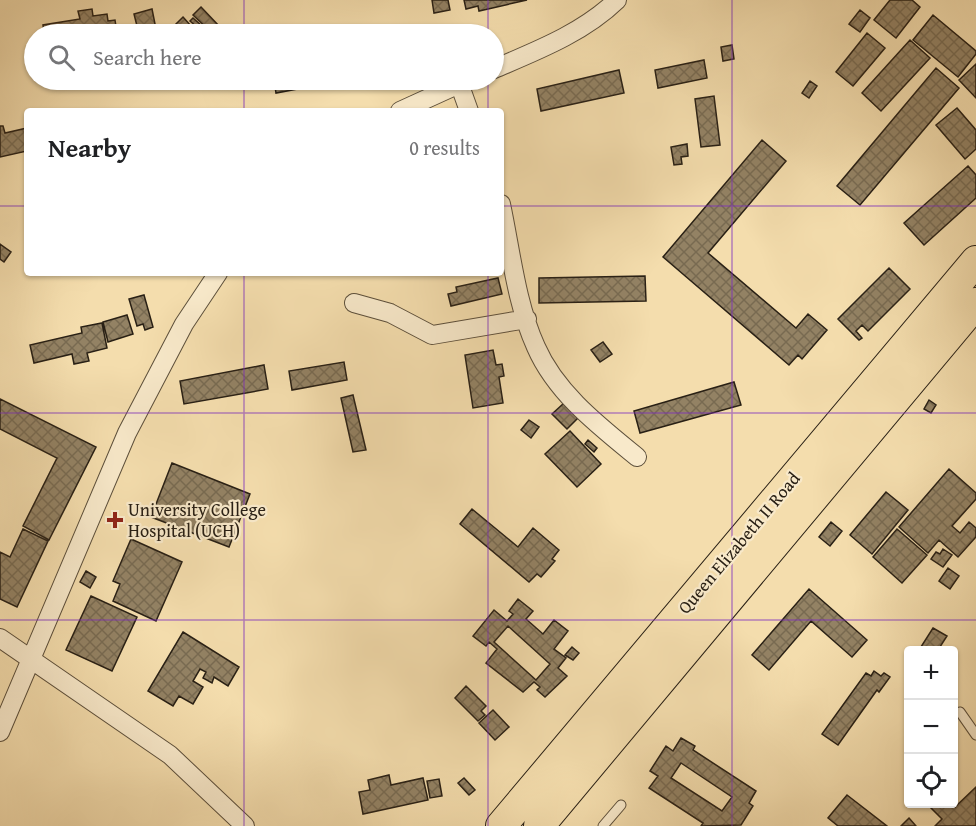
<!DOCTYPE html>
<meta charset="utf-8">
<style>
body{margin:0;font-family:"Gentium Book Plus",serif;background:#f6f6f6;color:#202124}
.controls{position:absolute;right:18px;bottom:18px;display:grid;overflow:hidden;border-radius:6px;box-shadow:0 2px 4px #0004}
.controls button{width:54px;height:54px;display:grid;place-items:center;padding:0;border:0;border-bottom:2px solid #e0e0e0;background:#fff;color:#202124;font:30px sans-serif}
.list{margin:0;padding:0;list-style:none}
h2{display:flex;justify-content:space-between;align-items:center;height:78px;margin:0;padding:0 24px;font-size:26px}
h2 small{font-size:20px;font-weight:400;color:#757577}
.icon{flex:none;width:33px;height:33px;fill:none;stroke:currentColor;stroke-width:2;stroke-linecap:round;stroke-linejoin:round}
.map{position:relative;flex:none;width:976px;height:826px;overflow:hidden}
.search{position:absolute;background:#fff;box-shadow:0 2px 4px #0004;left:24px;top:24px;width:480px;height:66px;display:flex;align-items:center;gap:15px;box-sizing:border-box;padding:0 21px;border-radius:33px;color:#757577;font-size:22px}
.panel{position:absolute;background:#fff;box-shadow:0 2px 4px #0004;left:24px;top:108px;width:480px;height:168px;border-radius:6px}
.map>svg:first-child{display:block}
</style>
<div class="map">
<svg width="976" height="826" viewBox="0 0 976 826">
<defs>
<pattern id="building-cross-hatch" width="8" height="8" patternUnits="userSpaceOnUse" patternTransform="scale(1.5)"><rect width="8" height="8" fill="#938264"/><path d="M0 0l8 8M0 8l8-8" fill="none" stroke="#786a51"/></pattern>
</defs>
<rect width="100%" height="100%" fill="#f4ddad"/>
<filter id="stains"><feTurbulence type="fractalNoise" baseFrequency=".00333" numOctaves="4"/><feColorMatrix values="0 0 0 0 .2 0 0 0 0 .09 0 0 0 0 .02 0 0 0 .5 -.17"/></filter>
<radialGradient id="worn" r=".72"><stop offset=".6" stop-color="#630" stop-opacity="0"/><stop offset="1" stop-color="#630" stop-opacity=".3"/></radialGradient>
<path fill="url(#building-cross-hatch)" stroke="#292015" stroke-width="1.5" fill-rule="evenodd" d="M432 0H448L450 10 434 13Z
M464 0H527L479 11 478 6 466 9Z
M890 0H912L920 7 896 38 874 20Z
M201 7 220 27 213 34 193 15Z
M92 9 93 16 107 14 108 21 115 20 117 33 44 34 43 25 80 19 78 11Z
M152 9 157 34H139L134 14Z
M860 10 870 18 860 32 849 24Z
M933 15 976 51V54L958 77 913 40Z
M183 17 191 26 201 34H179L172 28Z
M193 18 211 34H205L190 21Z
M867 33 885 48 853 86 836 72Z
M910 40 930 58 881 111 862 93Z
M732 45 734 59 723 61 721 47Z
M704 60 707 78 658 88 655 70Z
M976 64V98L959 80Z
M936 68 959 88 860 205 837 186Z
M619 70 624 93 541 111 537 89Z
M274 80H345L276 93Z
M810 81 817 86 809 98 802 93Z
M714 96 720 145 701 147 695 99Z
M957 108 976 130V149L965 159 936 125Z
M0 126H3L5 133 27 128V151L0 157Z
M762 140 786 161 708 253 796 328 808 314 827 330 802 359 798 355 789 365 663 257Z
M687 144 688 156 681 157 682 164 674 165 671 147Z
M968 166 976 175V198L924 245 904 223Z
M0 244 11 252 4 262 0 259Z
M889 268 910 289 868 331 862 325 856 331 862 338 859 340 838 319Z
M645 276 646 301 539 303V278Z
M498 278 502 294 451 306 448 294 457 292 456 287Z
M144 295 153 327 145 330 143 324 137 326 129 299Z
M127 315 133 334 108 342 103 322Z
M102 323 107 348 87 353 89 361 74 364 72 354 34 363 30 345 82 333 81 327Z
M603 342 612 354 600 362 591 350Z
M493 350 496 365 502 364 504 376 499 377 503 403 473 408 465 355Z
M344 362 347 380 292 390 289 371Z
M264 365 268 389 184 404 180 381Z
M734 382 741 405 640 433 634 411Z
M353 395 366 450 353 452 341 398Z
M0 399 96 447 49 540 23 526 57 458 0 429Z
M929 400 936 405 931 413 924 409Z
M564 403 578 418 567 429 552 414Z
M529 420 539 427 531 438 521 430Z
M570 431 601 464 577 487 545 454Z
M588 440 597 448 594 452 585 444Z
M172 463 250 494 229 547 151 517Z
M949 469 976 493V499L952 526 960 533 969 522 976 528V537L958 557 939 540 928 553 899 527Z
M886 492 908 510 872 554 850 535Z
M472 509 518 547 533 528 559 550 552 559 555 561 541 577 537 574 529 582 460 524Z
M831 522 842 531 830 546 819 537Z
M23 529 48 541 17 607 0 599V552L10 557Z
M897 529 927 555 902 583 873 557Z
M131 539 182 562 156 621 113 601 120 584 113 581Z
M943 549 952 555 943 567 931 559 936 552 940 554Z
M948 568 959 576 950 589 939 581Z
M86 571 96 577 90 588 80 582Z
M809 589 867 640 852 657 811 621 769 670 752 655Z
M91 596 137 617 112 671 66 650Z
M518 599 533 611 526 619 543 634 554 620 568 631 554 649 566 658 558 668 567 676 545 697 537 690 540 687 534 682 523 692 486 663 497 649 489 642 486 646 473 636 494 610 507 621 513 614 509 611ZM508 626 550 664 536 680 494 642Z
M933 628 947 636 938 650H919Z
M183 632 239 667 228 686 214 677 212 683 203 678 206 672 200 669 193 681 203 687 193 704 179 696 173 706 148 691Z
M572 647 579 653 573 660 565 655Z
M874 671 881 676 884 673 890 677 879 692 877 690 838 745 822 734 866 673 871 676Z
M466 686 486 706 481 711 485 715 478 721 455 698Z
M493 710 509 727 495 740 479 723Z
M681 738 695 746 693 750 756 791 749 803 753 806 741 825 701 826 703 823 649 788 658 776 650 771 666 746 673 751ZM681 763 732 797 722 811 671 778Z
M389 775 391 785 423 778 428 800 363 814 359 792 370 790 368 780Z
M464 778 475 790 469 795 458 783Z
M439 779 442 796 430 798 427 781Z
M976 787V826H935L942 819 927 804H951L955 807Z
M847 795 887 826H838L828 818Z
M909 818 916 826H901Z"/>
<g fill="none" stroke-linecap="round" stroke-linejoin="round">
<g stroke="#5c4f3b" stroke-width="11">
<path id="service" d="M960 712 976 735
M603 826 621 805"/>
</g>
<g stroke="#5c4f3b" stroke-width="20">
<path id="minor" d="M494 69C536 51 583 33 617 0
M459 83 469 111
M400 111 468 80
M501 204C511 251 516 303 536 347 556 393 599 426 637 457
M354 303 390 313 432 335 527 319
M0 638 170 755 245 826
M0 732 127 433 184 324 218 273"/>
</g>
<g stroke="#292015" stroke-width="32">
<path id="trunk" d="M501 826 976 261
M539 826 976 303"/>
</g>
<use href="#service" stroke="#f8e9ca" stroke-width="9"/>
<use href="#minor" stroke="#f8e9ca" stroke-width="18"/>
<use href="#trunk" stroke="#f4ddad" stroke-width="30"/>
</g>
<path fill="none" stroke="#7b2cbf" stroke-width="1.5" stroke-opacity="0.55" d="M244 0V34M488 0V34M732 0V826M244 80V111M488 80V111M0 206H27M501 206H976M244 273V826M488 273V826M0 413H976M0 620H976"/>
<path fill="#8f2418" stroke="#f8e9ca" stroke-width="2" d="M112 511h6v6h6v6h-6v6h-6v-6h-6v-6h6z"/>
<g text-anchor="middle" stroke-width="4.5" stroke-linejoin="round" paint-order="stroke">
<g font-size="18" fill="#292015" stroke="#f8e9ca" text-anchor="start">
<text x="128" y="516">University College<tspan x="128" dy="21">Hospital (UCH)</tspan></text>
</g>
<g font-size="18" fill="#292015" stroke="#f8e9ca">
<text transform="translate(739 543) rotate(-50)" y="6">Queen Elizabeth II Road</text>
</g>
</g>
<rect width="100%" height="100%" filter="url(#stains)"/>
<rect width="100%" height="100%" fill="url(#worn)"/>
</svg>
<div class="controls">
<button>+</button>
<button>−</button>
<button><svg class="icon" aria-label="locate" viewBox="0 0 24 24"><circle cx="12" cy="12" r="6"/><path d="M12 2v4M12 18v4M2 12h4M18 12h4"/></svg></button>
</div>
<div class="search"><svg class="icon" aria-label="search" viewBox="0 0 24 24"><circle cx="10" cy="10" r="6"/><path d="M15 15l6 6"/></svg>Search here</div>
<section class="panel">
<h2>Nearby<small>0 results</small></h2>
<ul class="list">
</ul>
</section>
</div>
